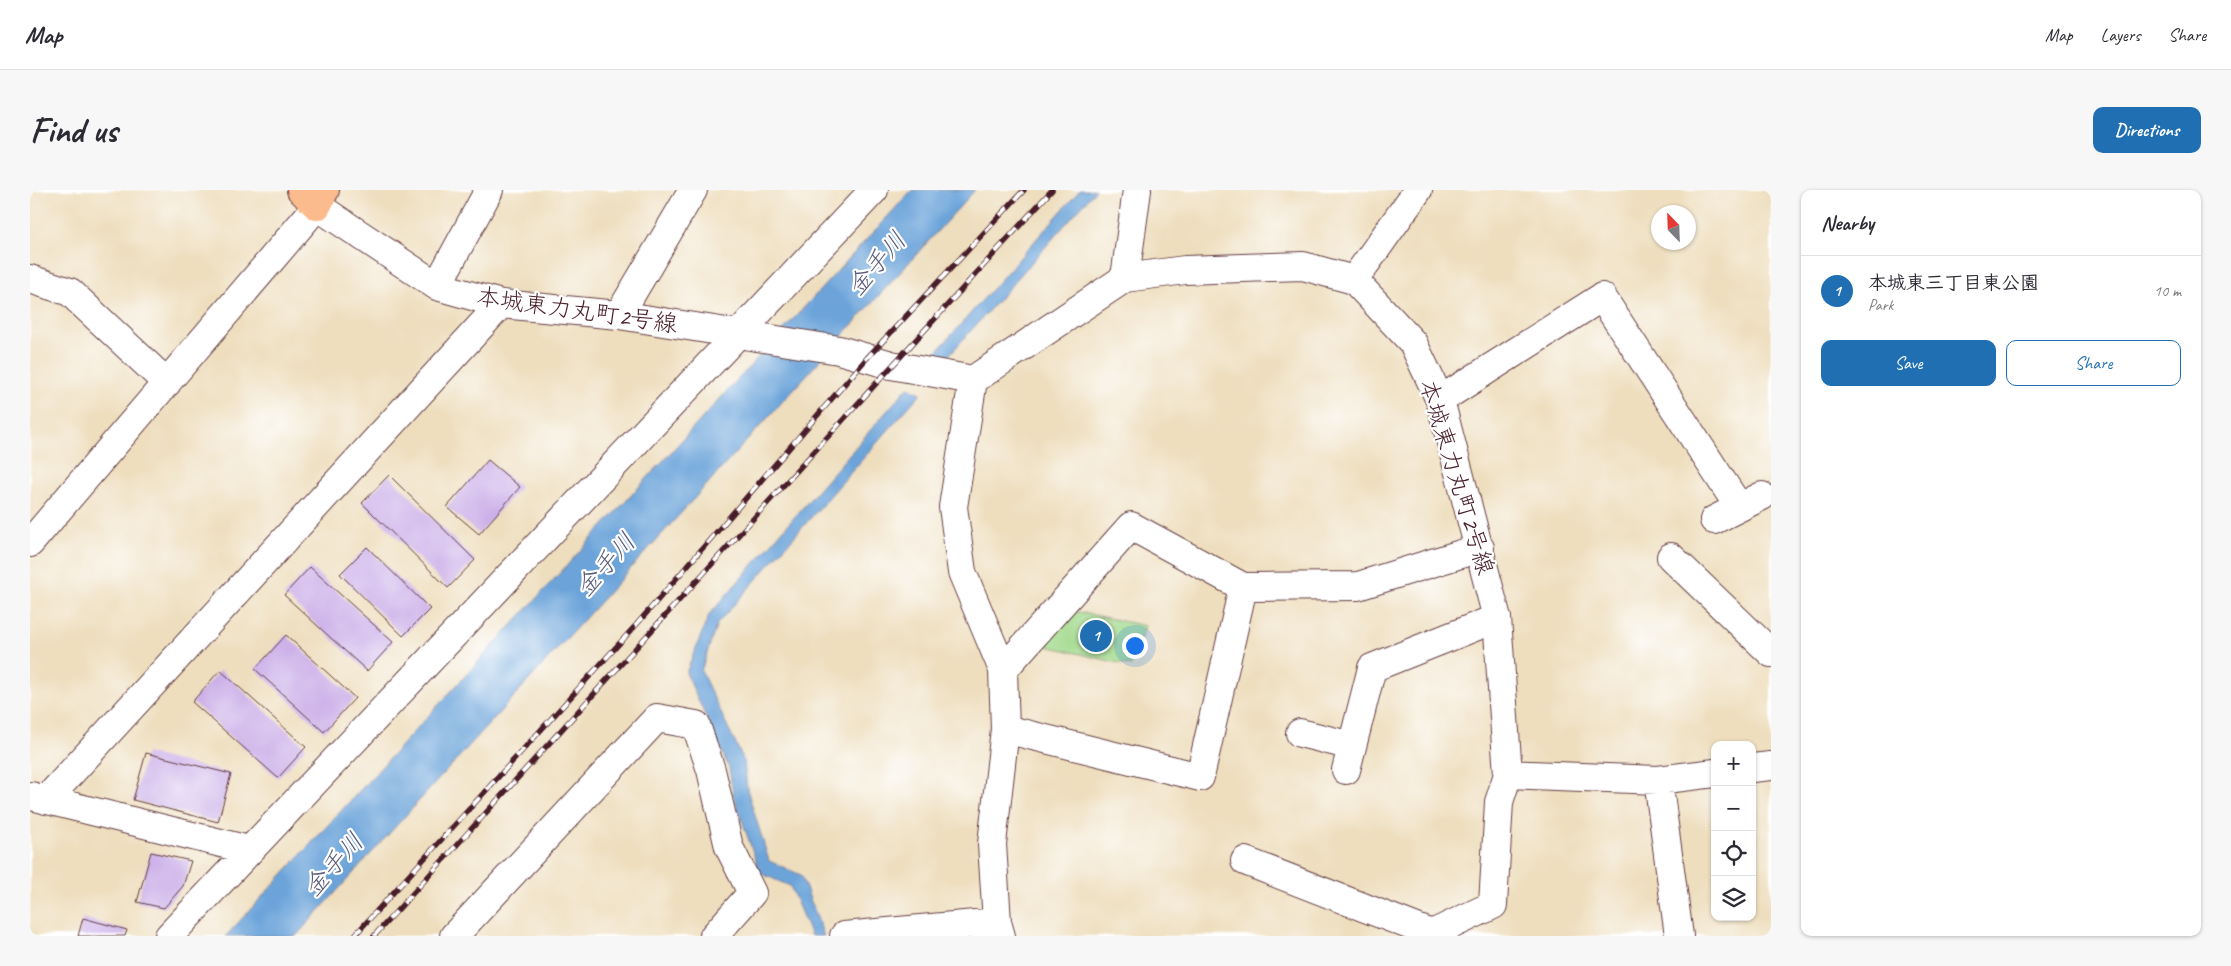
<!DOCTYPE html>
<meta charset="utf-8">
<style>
body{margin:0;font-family:Caveat,"Klee One",sans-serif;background:#f7f7f7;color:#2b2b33}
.controls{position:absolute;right:15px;bottom:15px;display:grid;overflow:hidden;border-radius:10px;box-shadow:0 1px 4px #0004}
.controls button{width:45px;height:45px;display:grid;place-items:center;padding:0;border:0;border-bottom:1px solid #e1e1e2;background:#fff;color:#2b2b33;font:25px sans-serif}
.compass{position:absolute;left:1621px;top:15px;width:45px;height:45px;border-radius:50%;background:#fff;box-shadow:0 1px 4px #0004;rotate:337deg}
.you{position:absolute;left:1104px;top:455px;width:18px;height:18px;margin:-12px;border:4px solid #fff;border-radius:50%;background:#1a73e8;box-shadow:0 0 0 8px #1a73e833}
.badge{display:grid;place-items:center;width:32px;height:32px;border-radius:50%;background:#1f6fb2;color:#fff;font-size:16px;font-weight:700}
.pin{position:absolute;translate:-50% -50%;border:2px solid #fff;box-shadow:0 1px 5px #0006}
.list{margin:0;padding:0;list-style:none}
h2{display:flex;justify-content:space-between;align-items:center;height:65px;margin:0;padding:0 20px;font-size:21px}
h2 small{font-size:16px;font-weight:400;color:#7c7c81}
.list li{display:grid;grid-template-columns:32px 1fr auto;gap:15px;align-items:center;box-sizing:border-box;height:70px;padding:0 20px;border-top:1px solid #e1e1e2}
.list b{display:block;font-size:19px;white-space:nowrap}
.list p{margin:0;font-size:16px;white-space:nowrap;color:#7c7c81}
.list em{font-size:16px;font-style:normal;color:#7c7c81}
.actions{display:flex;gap:10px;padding:15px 20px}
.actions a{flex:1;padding:11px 0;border:1px solid #1f6fb2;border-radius:10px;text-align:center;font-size:18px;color:#1f6fb2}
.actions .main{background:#1f6fb2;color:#fff}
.icon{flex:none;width:28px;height:28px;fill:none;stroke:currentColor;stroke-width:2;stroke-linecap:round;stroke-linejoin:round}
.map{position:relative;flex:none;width:1741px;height:746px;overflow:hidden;border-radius:10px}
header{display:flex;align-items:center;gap:30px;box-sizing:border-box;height:70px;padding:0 25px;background:#fff;border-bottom:1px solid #e1e1e2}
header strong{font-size:24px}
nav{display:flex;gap:28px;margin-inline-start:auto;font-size:18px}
.intro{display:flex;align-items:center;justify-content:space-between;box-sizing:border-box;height:120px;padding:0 30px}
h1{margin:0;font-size:35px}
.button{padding:12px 22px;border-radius:10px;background:#1f6fb2;color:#fff;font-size:18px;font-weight:700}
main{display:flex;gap:30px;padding:0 30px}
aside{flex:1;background:#fff;border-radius:10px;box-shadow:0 1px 4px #0004}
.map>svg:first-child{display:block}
</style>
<header>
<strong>Map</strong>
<nav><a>Map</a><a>Layers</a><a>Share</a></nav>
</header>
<div class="intro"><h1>Find us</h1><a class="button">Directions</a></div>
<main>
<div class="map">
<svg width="1741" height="746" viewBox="0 0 1741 746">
<rect width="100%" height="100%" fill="#fff"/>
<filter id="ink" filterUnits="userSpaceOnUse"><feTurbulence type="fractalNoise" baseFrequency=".02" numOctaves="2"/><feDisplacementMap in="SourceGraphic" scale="10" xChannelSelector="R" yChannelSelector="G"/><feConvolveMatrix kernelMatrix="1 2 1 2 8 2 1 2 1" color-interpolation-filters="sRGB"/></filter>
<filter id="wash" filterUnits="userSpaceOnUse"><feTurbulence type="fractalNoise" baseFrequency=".0096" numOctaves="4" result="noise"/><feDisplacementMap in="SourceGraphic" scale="20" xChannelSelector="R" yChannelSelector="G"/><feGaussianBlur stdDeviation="1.12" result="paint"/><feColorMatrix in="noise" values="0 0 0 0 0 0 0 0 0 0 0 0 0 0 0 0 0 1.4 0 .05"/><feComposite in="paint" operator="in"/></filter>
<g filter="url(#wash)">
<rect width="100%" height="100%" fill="#eedebe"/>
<path fill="#a2da8c" stroke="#767c5c" d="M1040 420 1115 436 1101 476 1013 455Z"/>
<path fill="#6ca4da" stroke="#5b6282" d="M882 0H945L266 746H196Z
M1050 0H1066L914 171 900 169Z
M878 197 891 203 687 434 671 481 714 571 717 599 739 671 771 685 794 746H781L760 696 730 683 703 604 699 578 656 483 679 425Z"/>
<g id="blocks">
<path fill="#ccb1e9" d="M458 270 490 297 449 344 417 317Z
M359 285 445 370 418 398 332 313Z
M337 357 400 419 373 446 310 384Z
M280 377 363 452 337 481 254 405Z
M256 445 325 508 294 542 225 479Z
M190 480 276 557 248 588 162 512Z
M116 563 201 584 188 632 103 610Z
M121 662 161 671 153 696 134 718 107 712Z
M53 728 97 740 95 746H48Z"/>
</g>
</g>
<g filter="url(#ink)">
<use href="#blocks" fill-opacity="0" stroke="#633c41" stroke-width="1"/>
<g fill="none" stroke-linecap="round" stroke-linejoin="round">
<g stroke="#633c41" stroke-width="30">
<path id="minor" d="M1095 88 1107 0
M0 89 40 102 137 193
M1324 90 1388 0
M407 96 459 0
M589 125 663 0
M943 190 923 317 932 382 973 480 975 539 962 654 967 732 971 746
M1410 210 1572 107 1709 317
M1684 330 1732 306
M0 353 287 16 407 96 471 114 589 125 809 160 861 175 943 190 1095 88 1155 80 1273 76 1324 90 1383 153 1410 210 1467 428 1478 584 1628 590 1685 583
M1641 367 1741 463
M1213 397 1328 396 1450 358
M973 480 1101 336 1213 397 1170 587 975 539
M1270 543 1322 556
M1722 578 1741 576
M1316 580 1342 478 1467 428
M1628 590 1649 746
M1 606 219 660
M16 610 471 114
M1215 671 1402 744 1463 715 1469 612 1478 584
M139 746 844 0
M424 746 627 528 666 535 681 580 699 657 722 703 684 746
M814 746 967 732"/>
</g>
<g stroke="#633c41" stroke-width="30">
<path id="major" d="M271 0 287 16 295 0"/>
</g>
<use href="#minor" stroke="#fff" stroke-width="28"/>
<use href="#major" stroke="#fbbb8d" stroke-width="28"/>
<g stroke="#4a1f2b" stroke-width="5.5">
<path id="rail" d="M324 746 607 434 837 168 994 0
M344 746 1022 0"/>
</g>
<use href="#rail" stroke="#fff" stroke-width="4" stroke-dasharray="11" stroke-linecap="butt"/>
</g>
</g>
<g text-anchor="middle" stroke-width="4.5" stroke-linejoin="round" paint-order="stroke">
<g font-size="24" fill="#4a1f2b" stroke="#fff">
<text transform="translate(547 120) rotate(8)" y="8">本城東力丸町2号線</text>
<text transform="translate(1427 287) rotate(73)" y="8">本城東力丸町2号線</text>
</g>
<g font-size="25" font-style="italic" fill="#595b7a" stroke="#fff">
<text transform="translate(846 73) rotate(-49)" y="9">金手川</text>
<text transform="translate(575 374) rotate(-48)" y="9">金手川</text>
<text transform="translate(303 674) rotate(-48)" y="9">金手川</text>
</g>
</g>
</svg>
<div class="controls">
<button>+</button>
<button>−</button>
<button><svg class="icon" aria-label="locate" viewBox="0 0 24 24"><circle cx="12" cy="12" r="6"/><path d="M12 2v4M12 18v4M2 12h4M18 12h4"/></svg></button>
<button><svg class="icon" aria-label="layers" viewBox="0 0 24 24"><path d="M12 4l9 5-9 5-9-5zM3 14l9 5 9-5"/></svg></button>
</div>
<svg class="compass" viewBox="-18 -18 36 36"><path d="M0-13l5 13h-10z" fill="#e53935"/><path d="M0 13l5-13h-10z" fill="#7c7c81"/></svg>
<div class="you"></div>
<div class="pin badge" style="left:1066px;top:446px">1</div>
</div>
<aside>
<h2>Nearby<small></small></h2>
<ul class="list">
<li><span class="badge">1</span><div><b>本城東三丁目東公園</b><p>Park</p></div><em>10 m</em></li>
</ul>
<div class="actions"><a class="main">Save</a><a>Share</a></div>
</aside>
</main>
